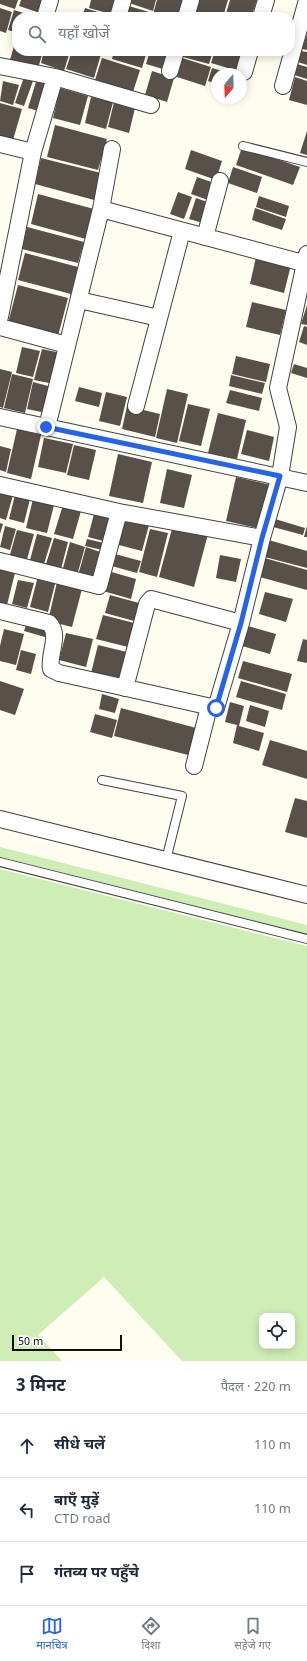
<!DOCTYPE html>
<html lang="hi">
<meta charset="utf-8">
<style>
body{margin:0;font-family:Georgia,"Noto Sans Devanagari",serif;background:#f2f2f3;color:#1f2937}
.controls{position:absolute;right:12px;bottom:12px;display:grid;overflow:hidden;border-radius:8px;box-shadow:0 2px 10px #0003}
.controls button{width:36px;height:36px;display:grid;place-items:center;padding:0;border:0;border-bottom:1px solid #e0e1e3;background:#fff;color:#1f2937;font:20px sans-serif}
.compass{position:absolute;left:211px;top:68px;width:36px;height:36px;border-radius:50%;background:#fff;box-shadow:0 2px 10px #0003;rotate:199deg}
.scale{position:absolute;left:12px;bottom:10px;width:110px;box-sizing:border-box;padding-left:4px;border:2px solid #0f0f0f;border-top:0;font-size:11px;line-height:14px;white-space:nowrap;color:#0f0f0f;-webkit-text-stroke:3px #fff;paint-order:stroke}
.stop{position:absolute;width:12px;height:12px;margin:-9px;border:3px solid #2563eb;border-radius:50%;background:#fff}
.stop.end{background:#2563eb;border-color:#fff;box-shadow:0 1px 4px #0008}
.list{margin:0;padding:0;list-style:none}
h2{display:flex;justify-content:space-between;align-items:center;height:52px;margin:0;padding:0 16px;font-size:17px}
h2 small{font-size:13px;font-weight:400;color:#747a83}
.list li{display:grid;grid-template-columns:26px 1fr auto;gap:12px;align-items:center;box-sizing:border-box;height:64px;padding:0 16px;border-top:1px solid #e0e1e3}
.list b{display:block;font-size:15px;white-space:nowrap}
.list p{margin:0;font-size:13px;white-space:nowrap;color:#747a83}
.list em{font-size:13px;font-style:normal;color:#747a83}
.icon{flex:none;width:22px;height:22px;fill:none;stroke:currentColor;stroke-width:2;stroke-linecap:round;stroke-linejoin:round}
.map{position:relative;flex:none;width:307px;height:1361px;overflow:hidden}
.search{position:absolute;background:#fff;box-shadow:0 2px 10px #0003;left:12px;right:12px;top:12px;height:44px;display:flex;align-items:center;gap:10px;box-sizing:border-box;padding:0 14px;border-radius:16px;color:#747a83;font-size:15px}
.sheet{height:244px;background:#fff}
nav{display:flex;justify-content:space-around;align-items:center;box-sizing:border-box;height:56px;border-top:1px solid #e0e1e3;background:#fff;font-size:11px;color:#747a83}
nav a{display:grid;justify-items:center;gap:2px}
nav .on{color:#2563eb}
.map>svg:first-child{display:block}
</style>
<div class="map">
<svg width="307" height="1361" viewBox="0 0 307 1361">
<rect width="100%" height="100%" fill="#fffdf0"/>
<path fill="#cfeeb5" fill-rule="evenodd" d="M0 847 307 925V934L0 857Z
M0 869 307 946V1361H182L104 1277 38 1335 62 1361H0ZM262 1316H292V1346H262Z"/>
<path fill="#59504a" d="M0 0H18L15 9 0 4Z
M21 0H47L43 14 19 6Z
M91 0H116L111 14 89 8Z
M127 0H156L153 11 126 2Z
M157 0H187L181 17H162L153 14Z
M195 0H228L223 17H206L191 12Z
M230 0H257L251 17H225Z
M129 6 152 13 151 17H125Z
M0 8 12 12 6 33 0 31Z
M85 8 110 16V17H82Z
M14 10 36 17H17V33L8 30Z
M307 34V50L302 49Z
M17 36V51H43L37 72 9 63Z
M44 51H70L64 71 41 63Z
M72 51H91L101 54 94 78 66 69Z
M114 51H147L142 68 112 59Z
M150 51H158L170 55 166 70 146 64Z
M185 51H213L209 64 183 57Z
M215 51H224L243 57 238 71 211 63Z
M301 51 307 52V65L298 62Z
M102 58 140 70 133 92 95 80Z
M182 58 211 67 205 86 177 77Z
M297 64 307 67V79L294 75Z
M212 68 232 74H217V84L208 81Z
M152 71 174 78 167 102 145 95Z
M38 75 51 79 42 112 28 108Z
M24 77 33 81 24 106 15 103Z
M295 77 307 81V105L289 100Z
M3 81 19 85 13 105 0 101Z
M60 88 88 96 80 125 53 118Z
M91 97 113 102 106 129 85 123Z
M114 102 135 108 129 133 108 127Z
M0 103 22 109 13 140 0 136Z
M55 125 107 139 98 170 47 157Z
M307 131V155L300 153Z
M242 147 300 167 293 185 236 165Z
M191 150 222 161 216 180 185 169Z
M41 158 101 173 94 200 35 184Z
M233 167 262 177 257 193 228 183Z
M197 177 214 183 208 200 191 194Z
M178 192 192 197 184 219 170 214Z
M38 194 94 209 86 239 31 224Z
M259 196 289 206 286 217 256 207Z
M196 198 210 203 203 223 189 219Z
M255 208 286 219 282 230 252 220Z
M27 227 84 242 78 263 22 249Z
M25 253 78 267 71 294 18 280Z
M256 257 291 265 284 293 250 284Z
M18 285 68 298 57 340 7 327Z
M252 302 286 310 280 335 246 327Z
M307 305V325L301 324Z
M304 326 307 327V345L299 342Z
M22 347 40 351 33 377 16 373Z
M42 349 61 353 54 384 34 380Z
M236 356 270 364 266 382 232 374Z
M294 364 307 368V378L291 373Z
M0 369 12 372 3 408 0 407Z
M12 374 33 379 25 413 4 408Z
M231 375 265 383 262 394 229 386Z
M33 382 52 387 46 413 27 409Z
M79 387 102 393 99 407 75 401Z
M167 389 188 394 177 443 156 438Z
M230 390 262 398 259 411 226 403Z
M106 392 127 397 120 426 99 421Z
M188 404 210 409 201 446 179 441Z
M127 406 160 414 155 437 122 429Z
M218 413 246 420 237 459 208 453Z
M17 429 41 435 31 479 7 473Z
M247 430 274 437 269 461 241 454Z
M44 438 73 444 66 473 38 467Z
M74 445 96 450 89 480 67 475Z
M0 446 11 449 6 472 0 470Z
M118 454 152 462 143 503 109 496Z
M167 469 192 475 184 508 160 503Z
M236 477 271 485 261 529 226 521Z
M0 491 13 495 6 520 0 518Z
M15 495 30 499 24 523 9 519Z
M33 499 54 505 47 533 26 528Z
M63 505 81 511 73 539 54 534Z
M95 510 114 515 107 542 88 537Z
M123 517 149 525 142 551 115 544Z
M275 519 305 528 303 535 273 527Z
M0 523 3 524 0 534Z
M173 525 208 534 194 587 159 577Z
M5 526 16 529 10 550 0 547Z
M307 526V537H304Z
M150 529 168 533 157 577 139 572Z
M17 530 34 534 26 563 9 558Z
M37 534 52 538 44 564 30 560Z
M54 538 68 542 61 569 46 564Z
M87 539 104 543 102 550 85 546Z
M265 539 307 551V568L261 556Z
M70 542 85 547 78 572 63 568Z
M86 547 103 553 96 577 79 572Z
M111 553 141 561 137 573 108 565Z
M220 555 241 559 236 582 216 578Z
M261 557 307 570V590L256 576Z
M0 565 16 569 6 609 0 607Z
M108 571 136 579 131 599 103 591Z
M38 576 56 580 48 612 30 607Z
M18 580 34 583 27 608 12 604Z
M57 582 82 589 72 627 48 621Z
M265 592 293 599 286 622 259 614Z
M110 595 139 603 134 621 105 613Z
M103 615 138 624 132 648 96 639Z
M28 619 49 626 45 637 24 631Z
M248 626 276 634 270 654 242 646Z
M4 629 24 634 16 665 0 661V646Z
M66 633 93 639 86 667 59 660Z
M303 639 307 640V663L297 661Z
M98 645 131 653 124 681 91 673Z
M21 650 36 654 31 674 16 670Z
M243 661 292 674 287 692 238 678Z
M0 681 24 689 15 715 0 710Z
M241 681 286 694 282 710 236 697Z
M102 694 119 699 115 713 99 709Z
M230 702 244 706 239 726 264 733 259 751 233 743 237 725 225 722Z
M250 705 269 711 265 727 246 721Z
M121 708 200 729 192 756 114 736Z
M95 714 117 720 112 738 90 732Z
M270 740 307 751V779L262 765Z
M295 798 307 801V838L285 832Z"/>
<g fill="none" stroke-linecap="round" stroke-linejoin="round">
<g stroke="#424242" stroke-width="10">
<path id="service" d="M243 146 307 162
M102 780 182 796 166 860
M0 862 307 939"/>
</g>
<g stroke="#424242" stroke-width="18">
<path id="minor" d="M45 17 50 0
M118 17 123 0
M186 17 191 0
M261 17 266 0
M0 66 55 77 151 105
M170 71 176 51
M244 72 250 51
M283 86 307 0
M0 144 33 152
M101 209 307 264
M205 237 220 181
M79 300 159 318
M0 317 33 152 55 77
M0 327 67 345
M136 406 182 231
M0 417 307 483
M47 427 101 209 112 149
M0 485 119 512 262 538
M0 561 99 586 119 512
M0 611 49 623C61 635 48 654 51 669L59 673 216 708 241 623 262 538 280 476 288 427 278 388 307 254
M125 688 147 604 151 599 241 623
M194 766 209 707
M0 819 307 895"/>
</g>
<use href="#service" stroke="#fff" stroke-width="8"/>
<use href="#minor" stroke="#fff" stroke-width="16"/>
</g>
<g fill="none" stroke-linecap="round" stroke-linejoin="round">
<path stroke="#2563eb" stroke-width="5" d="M46 427 280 476 262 538 241 623 216 708"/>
</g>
</svg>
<div class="controls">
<button><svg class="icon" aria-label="locate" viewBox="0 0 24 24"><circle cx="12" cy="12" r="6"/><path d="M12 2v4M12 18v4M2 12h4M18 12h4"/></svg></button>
</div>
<svg class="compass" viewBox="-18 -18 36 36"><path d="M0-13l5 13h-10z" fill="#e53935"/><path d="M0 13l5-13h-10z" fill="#747a83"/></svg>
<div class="scale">50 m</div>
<div class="stop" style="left:216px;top:708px"></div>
<div class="stop end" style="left:46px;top:427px"></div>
<div class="search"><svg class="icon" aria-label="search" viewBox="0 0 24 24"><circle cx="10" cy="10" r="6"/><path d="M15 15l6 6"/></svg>यहाँ खोजें</div>
</div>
<section class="sheet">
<h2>3 मिनट<small>पैदल · 220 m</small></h2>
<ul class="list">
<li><svg class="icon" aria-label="ahead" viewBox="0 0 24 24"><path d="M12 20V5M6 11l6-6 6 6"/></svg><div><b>सीधे चलें</b></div><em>110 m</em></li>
<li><svg class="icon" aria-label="left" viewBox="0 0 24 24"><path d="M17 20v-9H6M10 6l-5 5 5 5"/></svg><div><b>बाएँ मुड़ें</b><p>CTD road</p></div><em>110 m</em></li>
<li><svg class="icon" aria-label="arrive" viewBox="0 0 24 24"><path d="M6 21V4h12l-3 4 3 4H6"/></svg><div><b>गंतव्य पर पहुँचे</b></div></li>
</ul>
</section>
<nav>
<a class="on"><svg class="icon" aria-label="map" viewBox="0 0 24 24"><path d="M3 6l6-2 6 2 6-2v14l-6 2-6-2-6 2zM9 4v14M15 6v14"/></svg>मानचित्र</a>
<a><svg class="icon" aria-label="directions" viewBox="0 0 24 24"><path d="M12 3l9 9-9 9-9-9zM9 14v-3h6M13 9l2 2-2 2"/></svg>दिशा</a>
<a><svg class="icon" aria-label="saved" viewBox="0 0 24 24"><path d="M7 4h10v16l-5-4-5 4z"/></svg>सहेजे गए</a>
</nav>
